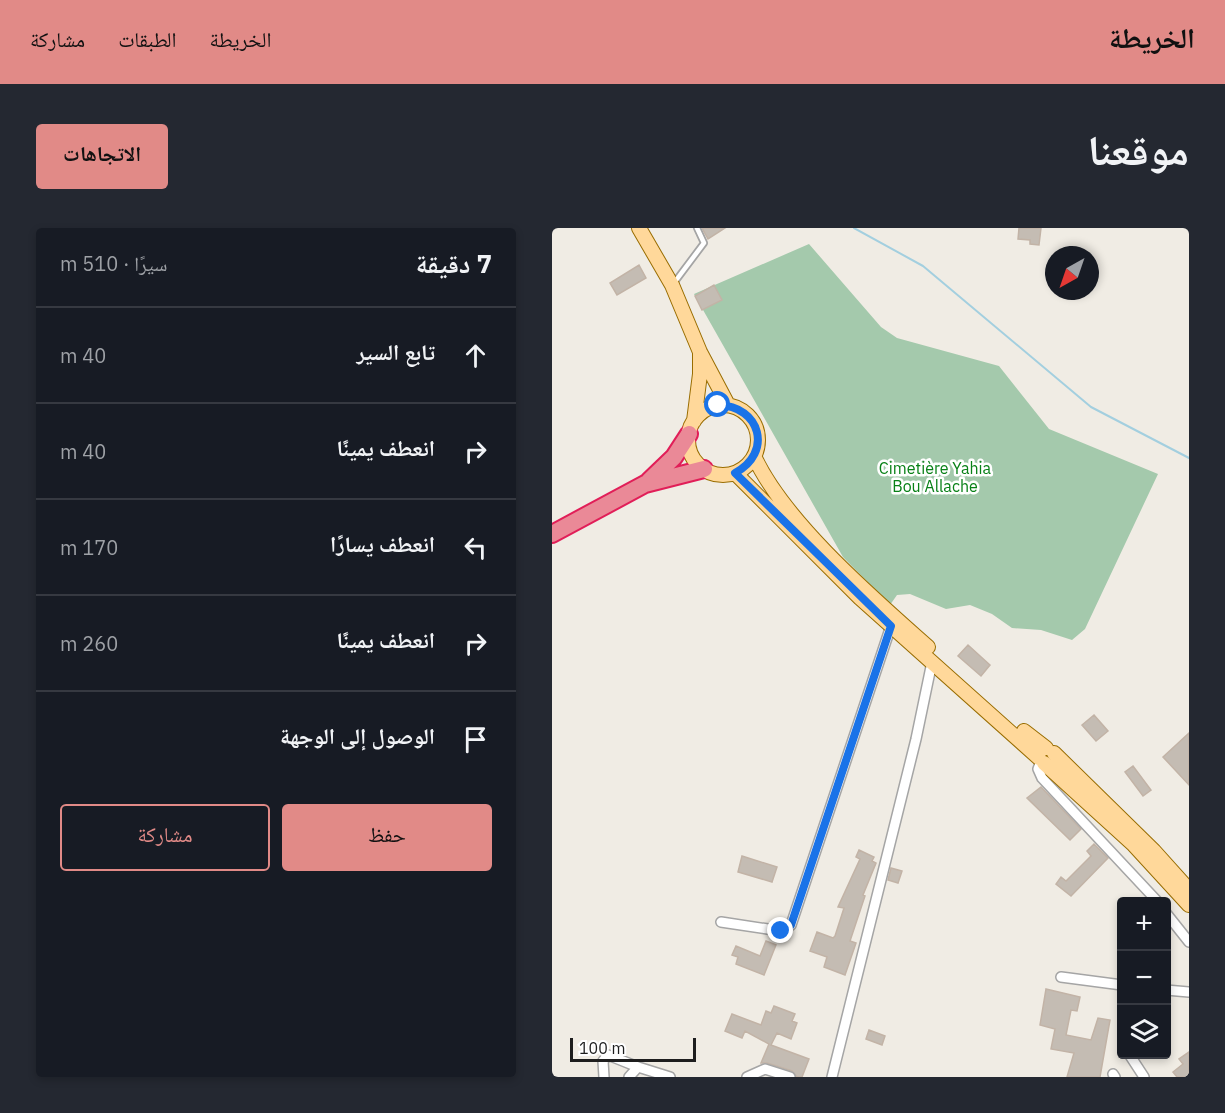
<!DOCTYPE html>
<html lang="ar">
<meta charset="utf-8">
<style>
body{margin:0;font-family:"IBM Plex Sans","Noto Naskh Arabic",sans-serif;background:#242831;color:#f1f3f6;direction:rtl}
.controls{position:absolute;right:18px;bottom:18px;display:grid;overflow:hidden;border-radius:6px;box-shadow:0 3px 9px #0003}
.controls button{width:54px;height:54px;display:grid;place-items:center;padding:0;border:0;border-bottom:2px solid #363941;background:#171b24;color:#f1f3f6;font:30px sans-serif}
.compass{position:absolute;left:493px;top:18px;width:54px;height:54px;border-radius:50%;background:#171b24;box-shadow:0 3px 9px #0003;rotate:220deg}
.scale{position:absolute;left:18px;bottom:15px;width:126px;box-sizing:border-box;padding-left:6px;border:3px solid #1e1e1e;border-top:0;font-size:16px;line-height:21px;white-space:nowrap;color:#1e1e1e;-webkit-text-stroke:4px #fff;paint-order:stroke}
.stop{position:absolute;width:18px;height:18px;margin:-14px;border:4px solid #1a73e8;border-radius:50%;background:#fff}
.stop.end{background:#1a73e8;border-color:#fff;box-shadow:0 2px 6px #0008}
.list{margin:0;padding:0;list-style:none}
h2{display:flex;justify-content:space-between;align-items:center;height:78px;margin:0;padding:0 24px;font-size:26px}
h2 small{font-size:20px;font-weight:400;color:#9ea1a6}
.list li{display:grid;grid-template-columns:39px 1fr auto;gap:18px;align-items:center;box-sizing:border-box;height:96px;padding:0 24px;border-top:2px solid #363941}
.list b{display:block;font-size:22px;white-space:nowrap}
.list em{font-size:20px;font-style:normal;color:#9ea1a6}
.actions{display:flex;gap:12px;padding:18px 24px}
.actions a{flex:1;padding:14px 0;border:2px solid #e18a87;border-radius:6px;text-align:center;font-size:21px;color:#e18a87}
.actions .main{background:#e18a87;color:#111}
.icon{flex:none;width:33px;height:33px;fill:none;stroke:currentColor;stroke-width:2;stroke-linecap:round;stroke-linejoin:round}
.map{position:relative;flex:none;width:637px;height:849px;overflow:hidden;direction:ltr;border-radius:6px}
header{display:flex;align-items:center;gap:36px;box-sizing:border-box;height:84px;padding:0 30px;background:#e18a87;color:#111}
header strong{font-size:28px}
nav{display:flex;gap:33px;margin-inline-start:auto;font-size:21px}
.intro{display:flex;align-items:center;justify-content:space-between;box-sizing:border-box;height:144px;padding:0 36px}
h1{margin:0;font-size:42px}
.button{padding:15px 27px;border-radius:6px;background:#e18a87;color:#111;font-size:21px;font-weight:700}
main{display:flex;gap:36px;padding:0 36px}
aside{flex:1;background:#171b24;border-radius:6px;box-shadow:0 3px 9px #0003}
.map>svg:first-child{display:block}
</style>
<header>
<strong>الخريطة</strong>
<nav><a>الخريطة</a><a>الطبقات</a><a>مشاركة</a></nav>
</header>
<div class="intro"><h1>موقعنا</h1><a class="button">الاتجاهات</a></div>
<main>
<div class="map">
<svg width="637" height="849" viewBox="0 0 637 849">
<rect width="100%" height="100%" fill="#f0ece4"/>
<path fill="#a4c9ac" d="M257 16 329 99 345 110 447 138 497 201 606 246 533 401 520 412 489 402 460 400 440 386 418 377 394 381 358 366 345 367 338 377 291 329 142 66Z"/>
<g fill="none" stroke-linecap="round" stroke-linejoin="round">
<path stroke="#a3cfdf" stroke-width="2" d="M302 0 371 38 539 179 637 230"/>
</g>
<path fill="#c4bcb3" stroke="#c2b3a6" stroke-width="1.5" d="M150 0H173L156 11Z
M467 0H489L487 17 478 16V12L466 11Z
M87 37 94 50 65 67 58 55Z
M162 57 170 72 150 82 143 68Z
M416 417 438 437 429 448 406 428Z
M542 487 556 503 544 513 530 497Z
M637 505V557L611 529Z
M581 538 599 562 591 568 573 544Z
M489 559 529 601 518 612 475 570Z
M542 616 556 630 519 668 504 656 509 649 514 653 539 628 535 623Z
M307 622 322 629 320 633 324 635 311 667 313 668 298 713 304 715 293 747 272 739 275 729 258 723 265 704 281 710 283 708 292 680 286 679 308 631 304 629Z
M190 628 225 639 220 654 186 644Z
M339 640 350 643 346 655 336 652Z
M214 713 224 717 212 747 184 736 186 729 180 727 184 718 208 728Z
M494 761 528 769 525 783 519 782 514 807 539 812 546 790 558 792 548 849H515L522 825 499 821 503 801 488 797Z
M222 778 243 786 240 793 245 795 239 811 225 805 219 817 257 831 250 849H245L240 843 215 835H209L217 816 193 803 190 810 173 803 180 786 209 797 214 783 219 785Z
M317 802 333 808 330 817 314 811Z
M637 824V849H625L621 844 631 836 627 831Z"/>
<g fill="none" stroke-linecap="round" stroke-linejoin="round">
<g stroke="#a5a5a5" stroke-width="8">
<path id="lane" d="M122 55 152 15 145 0"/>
</g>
<g stroke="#a5a5a5" stroke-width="12">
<path id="street" d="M489 533 486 541 490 550 606 674
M614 685 637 714
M169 694 229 703 239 697 339 398
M509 749 570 757
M614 762 637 764
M577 826 592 849
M561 846 563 849
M52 849 51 833 56 827 86 839
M77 849 86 839 118 849
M195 849 213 841 238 849
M280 849 364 511 380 434"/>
</g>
<g stroke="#996d00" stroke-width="16">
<path id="primary" d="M87 0 120 57 148 124 176 177
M136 212a35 35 0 1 1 70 0a35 35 0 1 1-70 0Z
M142 193 148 146V126
M202 228C232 294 322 371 376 419
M183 245 308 370 487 530
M472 503 494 520
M502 525 602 623 637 662
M492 535 581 616 637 677"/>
</g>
<g stroke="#e11e58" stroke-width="20">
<path id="highway" d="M97 253 122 229 137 206
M0 306 93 256 152 241"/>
</g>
<use href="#lane" stroke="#fff" stroke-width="4.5"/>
<use href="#street" stroke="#fff" stroke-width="9"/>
<use href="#primary" stroke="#ffd89a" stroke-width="14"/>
<use href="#highway" stroke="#ea8997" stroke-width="16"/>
</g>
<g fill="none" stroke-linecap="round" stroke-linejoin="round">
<path stroke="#1a73e8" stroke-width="8" d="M166 177C209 178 221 225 183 245L339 398 239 697 229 703"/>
</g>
<g text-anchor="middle" stroke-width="5" stroke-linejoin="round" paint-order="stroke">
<g font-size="16" fill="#088117" stroke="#fff">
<text x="383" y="246">Cimetière Yahia<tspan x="383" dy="18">Bou Allache</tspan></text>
</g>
</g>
</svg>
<div class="controls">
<button>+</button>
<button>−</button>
<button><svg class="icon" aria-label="layers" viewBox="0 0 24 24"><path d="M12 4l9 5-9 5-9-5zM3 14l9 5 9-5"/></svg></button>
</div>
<svg class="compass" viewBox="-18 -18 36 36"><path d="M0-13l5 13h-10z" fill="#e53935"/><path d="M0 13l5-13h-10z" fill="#9ea1a6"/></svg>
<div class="scale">100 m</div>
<div class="stop" style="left:166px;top:177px"></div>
<div class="stop end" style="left:229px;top:703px"></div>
</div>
<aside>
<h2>7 دقيقة<small>سيرًا · 510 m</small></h2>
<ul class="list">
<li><svg class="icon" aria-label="ahead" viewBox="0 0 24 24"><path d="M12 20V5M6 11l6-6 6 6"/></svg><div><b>تابع السير</b></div><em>40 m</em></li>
<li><svg class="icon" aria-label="right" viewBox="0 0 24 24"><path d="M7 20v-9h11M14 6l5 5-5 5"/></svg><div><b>انعطف يمينًا</b></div><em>40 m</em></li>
<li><svg class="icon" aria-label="left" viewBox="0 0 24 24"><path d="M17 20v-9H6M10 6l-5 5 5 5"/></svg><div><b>انعطف يسارًا</b></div><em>170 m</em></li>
<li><svg class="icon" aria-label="right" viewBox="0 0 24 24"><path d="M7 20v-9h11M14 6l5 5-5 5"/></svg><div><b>انعطف يمينًا</b></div><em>260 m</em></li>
<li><svg class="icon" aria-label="arrive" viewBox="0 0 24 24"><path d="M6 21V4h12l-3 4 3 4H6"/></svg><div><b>الوصول إلى الوجهة</b></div></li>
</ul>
<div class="actions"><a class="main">حفظ</a><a>مشاركة</a></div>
</aside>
</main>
